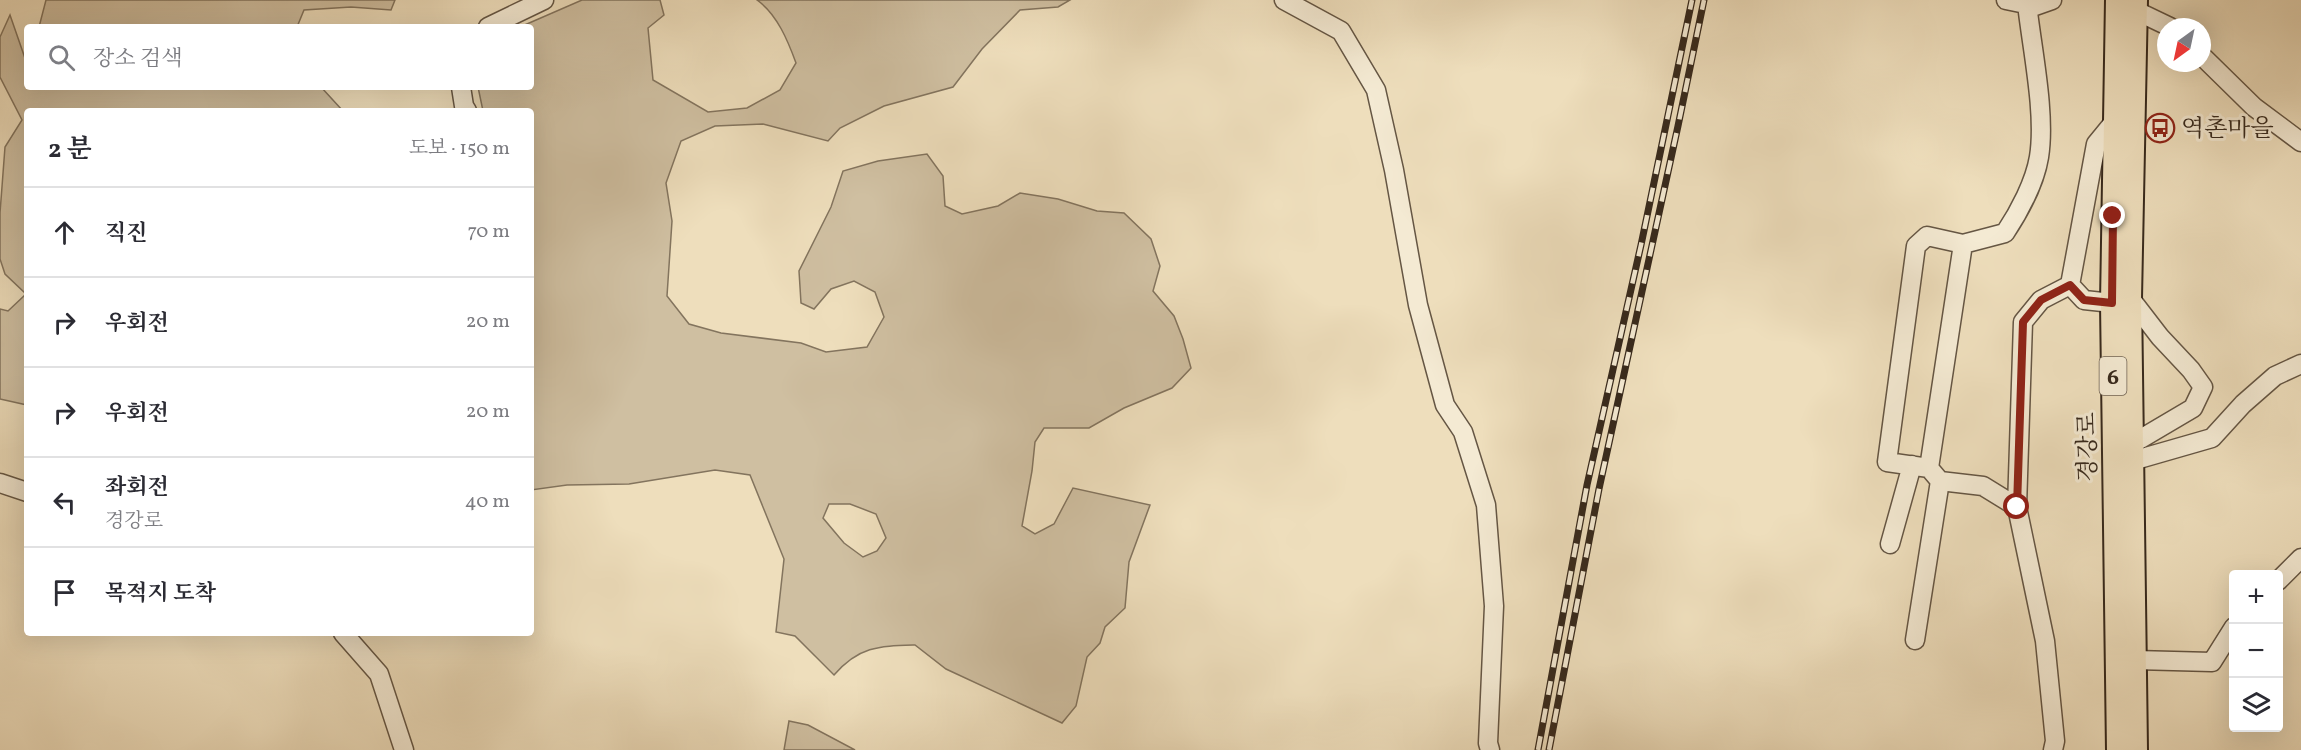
<!DOCTYPE html>
<html lang="ko">
<meta charset="utf-8">
<style>
body{margin:0;font-family:Vollkorn,"Noto Serif KR",serif;background:#f7f7f7;color:#2b2b33}
.controls{position:absolute;right:18px;bottom:18px;display:grid;overflow:hidden;border-radius:6px;box-shadow:0 6px 24px #0002}
.controls button{width:54px;height:54px;display:grid;place-items:center;padding:0;border:0;border-bottom:2px solid #e1e1e2;background:#fff;color:#2b2b33;font:30px sans-serif}
.compass{position:absolute;left:2157px;top:18px;width:54px;height:54px;border-radius:50%;background:#fff;box-shadow:0 6px 24px #0002;rotate:213deg}
.stop{position:absolute;width:18px;height:18px;margin:-14px;border:4px solid #8f2418;border-radius:50%;background:#fff}
.stop.end{background:#8f2418;border-color:#fff;box-shadow:0 2px 6px #0008}
.list{margin:0;padding:0;list-style:none}
h2{display:flex;justify-content:space-between;align-items:center;height:78px;margin:0;padding:0 24px;font-size:26px}
h2 small{font-size:20px;font-weight:400;color:#7c7c81}
.list li{display:grid;grid-template-columns:39px 1fr auto;gap:18px;align-items:center;box-sizing:border-box;height:90px;padding:0 24px;border-top:2px solid #e1e1e2}
.list b{display:block;font-size:22px;white-space:nowrap}
.list p{margin:0;font-size:20px;white-space:nowrap;color:#7c7c81}
.list em{font-size:20px;font-style:normal;color:#7c7c81}
.icon{flex:none;width:33px;height:33px;fill:none;stroke:currentColor;stroke-width:2;stroke-linecap:round;stroke-linejoin:round}
.map{position:relative;flex:none;width:2301px;height:750px;overflow:hidden}
.search{position:absolute;background:#fff;box-shadow:0 6px 24px #0002;left:24px;top:24px;width:510px;height:66px;display:flex;align-items:center;gap:15px;box-sizing:border-box;padding:0 21px;border-radius:6px;color:#7c7c81;font-size:22px}
.panel{position:absolute;background:#fff;box-shadow:0 6px 24px #0002;left:24px;top:108px;width:510px;height:528px;border-radius:6px}
.map>svg:first-child{display:block}
</style>
<div class="map">
<svg width="2301" height="750" viewBox="0 0 2301 750">
<rect width="100%" height="100%" fill="#eedebc"/>
<filter id="stains"><feTurbulence type="fractalNoise" baseFrequency=".00333" numOctaves="4"/><feColorMatrix values="0 0 0 0 .2 0 0 0 0 .09 0 0 0 0 .02 0 0 0 .5 -.17"/></filter>
<radialGradient id="worn" r=".72"><stop offset=".6" stop-color="#630" stop-opacity="0"/><stop offset="1" stop-color="#630" stop-opacity=".3"/></radialGradient>
<path fill="#cfbfa1" stroke="#83745e" stroke-width="1.5" fill-rule="evenodd" d="M46 0H395L391 10 351 7 304 10 297 27H39Z
M582 0H660L664 15 648 28 653 80 708 112 747 108 780 90 796 63C788 41 777 14 757 0H1070L1058 7 1020 10 982 49 953 87 884 106 840 128 828 141 763 124 715 126 681 141 666 183 672 221 667 296 689 324 721 333 801 343 826 352 867 347 884 317 875 292 854 281 831 289 814 309 801 303 799 271 831 207 843 171 878 161 927 154 943 176 945 206 962 214 998 206 1020 193 1058 199 1097 211 1124 213 1151 239 1160 266 1153 291 1174 316 1183 339 1191 368 1172 388 1124 408 1089 428H1044L1035 442 1032 471 1022 526 1035 534 1054 524 1073 488 1150 505 1129 562 1125 608 1105 627 1100 643 1087 657 1076 706 1062 723 946 669 915 645C879 646 859 646 834 675L795 636 776 632 784 559 750 475 715 470 629 484 567 485 531 490V111H483L478 87H531V27H520ZM829 504H850L876 514 886 538 877 551 863 557 844 543 823 518Z
M10 15 27 64V87H321L343 111H27V405L0 399V309L8 311 26 294 5 274 0 259V213L5 147 22 120 0 77V37Z
M789 721 808 725 855 750H784Z"/>
<g fill="none" stroke-linecap="round" stroke-linejoin="round">
<g stroke="#655644" stroke-width="21">
<path id="minor" d="M1284 0 1341 31 1376 90 1394 170 1418 305 1445 405 1463 432 1486 505 1494 606 1488 743 1490 750
M2006 0 2035 6 2052 0
M2126 6 2170 27
M488 27 544 0
M2202 56 2254 107 2301 142
M461 87 464 106 467 111
M2070 285 2084 300 2112 303
M2130 298 2160 337 2191 370 2203 387 2193 408 2132 444
M2132 461 2212 438 2243 404 2275 376 2301 364
M1929 468 1887 462 1916 246 1927 236 1963 244
M1940 481 1983 486 2017 507
M0 483 27 492
M1890 544 1912 465
M2278 581 2301 558
M343 633 379 674 404 750
M1915 640 1940 481 1929 468 1963 244 2005 233C2019 212 2035 182 2039 157 2046 114 2032 49 2027 4
M2135 660 2212 662 2234 627
M2053 750 2055 741 2045 641 2017 507 2023 322 2041 300 2070 285 2096 144 2114 122"/>
</g>
<g stroke="#37291c" stroke-width="26">
<path id="major" d="M2117 0 2112 303 2118 750
M2136 750 2130 298 2136 0"/>
</g>
<use href="#minor" stroke="#f4ead3" stroke-width="18"/>
<use href="#major" stroke="#eedebc" stroke-width="22"/>
<g stroke="#37291c" stroke-width="7">
<path id="rail" d="M1538 750 1587 485 1641 245 1692 0
M1549 750 1599 489 1678 126 1704 0"/>
</g>
<use href="#rail" stroke="#f4ead3" stroke-width="4.5" stroke-dasharray="14" stroke-linecap="butt"/>
</g>
<g fill="none" stroke-linecap="round" stroke-linejoin="round">
<path stroke="#8f2418" stroke-width="8" d="M2017 507 2023 322 2041 300 2070 285 2084 300 2112 303 2113 216"/>
</g>
<defs>
<g id="bus-ring" transform="scale(1.5)"><circle r="9.5" fill="#f4ead3" stroke="#8f2418" stroke-width="1.5"/><path d="M-5-6H5V4H4V6H2V4H-2V6H-4V4H-5ZM-3.5-4V0h7V-4ZM-3.5 1.2v1.5H-2V1.2ZM2 1.2v1.5H3.5V1.2Z" fill="#8f2418"/></g>
</defs>
<g fill-rule="evenodd">
<use href="#bus-ring" x="2160" y="128"/>
</g>
<g text-anchor="middle" stroke-width="6" stroke-linejoin="round" paint-order="stroke">
<rect fill="#f4ead3" stroke="#706353" stroke-width="1.5" x="2099.5" y="357" width="27" height="38" rx="4.5"/>
<g font-size="22" font-weight="bold" fill="#37291c">
<text x="2113" y="384">6</text>
</g>
<g font-size="24" fill="#37291c" stroke="#f4ead3" text-anchor="start">
<text x="2181" y="136">역촌마을</text>
</g>
<g font-size="24" fill="#37291c" stroke="#f4ead3">
<text transform="translate(2087 447) rotate(-91)" y="8">경강로</text>
</g>
</g>
<rect width="100%" height="100%" filter="url(#stains)"/>
<rect width="100%" height="100%" fill="url(#worn)"/>
</svg>
<div class="controls">
<button>+</button>
<button>−</button>
<button><svg class="icon" aria-label="layers" viewBox="0 0 24 24"><path d="M12 4l9 5-9 5-9-5zM3 14l9 5 9-5"/></svg></button>
</div>
<svg class="compass" viewBox="-18 -18 36 36"><path d="M0-13l5 13h-10z" fill="#e53935"/><path d="M0 13l5-13h-10z" fill="#7c7c81"/></svg>
<div class="stop" style="left:2017px;top:507px"></div>
<div class="stop end" style="left:2113px;top:216px"></div>
<div class="search"><svg class="icon" aria-label="search" viewBox="0 0 24 24"><circle cx="10" cy="10" r="6"/><path d="M15 15l6 6"/></svg>장소 검색</div>
<section class="panel">
<h2>2 분<small>도보 · 150 m</small></h2>
<ul class="list">
<li><svg class="icon" aria-label="ahead" viewBox="0 0 24 24"><path d="M12 20V5M6 11l6-6 6 6"/></svg><div><b>직진</b></div><em>70 m</em></li>
<li><svg class="icon" aria-label="right" viewBox="0 0 24 24"><path d="M7 20v-9h11M14 6l5 5-5 5"/></svg><div><b>우회전</b></div><em>20 m</em></li>
<li><svg class="icon" aria-label="right" viewBox="0 0 24 24"><path d="M7 20v-9h11M14 6l5 5-5 5"/></svg><div><b>우회전</b></div><em>20 m</em></li>
<li><svg class="icon" aria-label="left" viewBox="0 0 24 24"><path d="M17 20v-9H6M10 6l-5 5 5 5"/></svg><div><b>좌회전</b><p>경강로</p></div><em>40 m</em></li>
<li><svg class="icon" aria-label="arrive" viewBox="0 0 24 24"><path d="M6 21V4h12l-3 4 3 4H6"/></svg><div><b>목적지 도착</b></div></li>
</ul>
</section>
</div>
